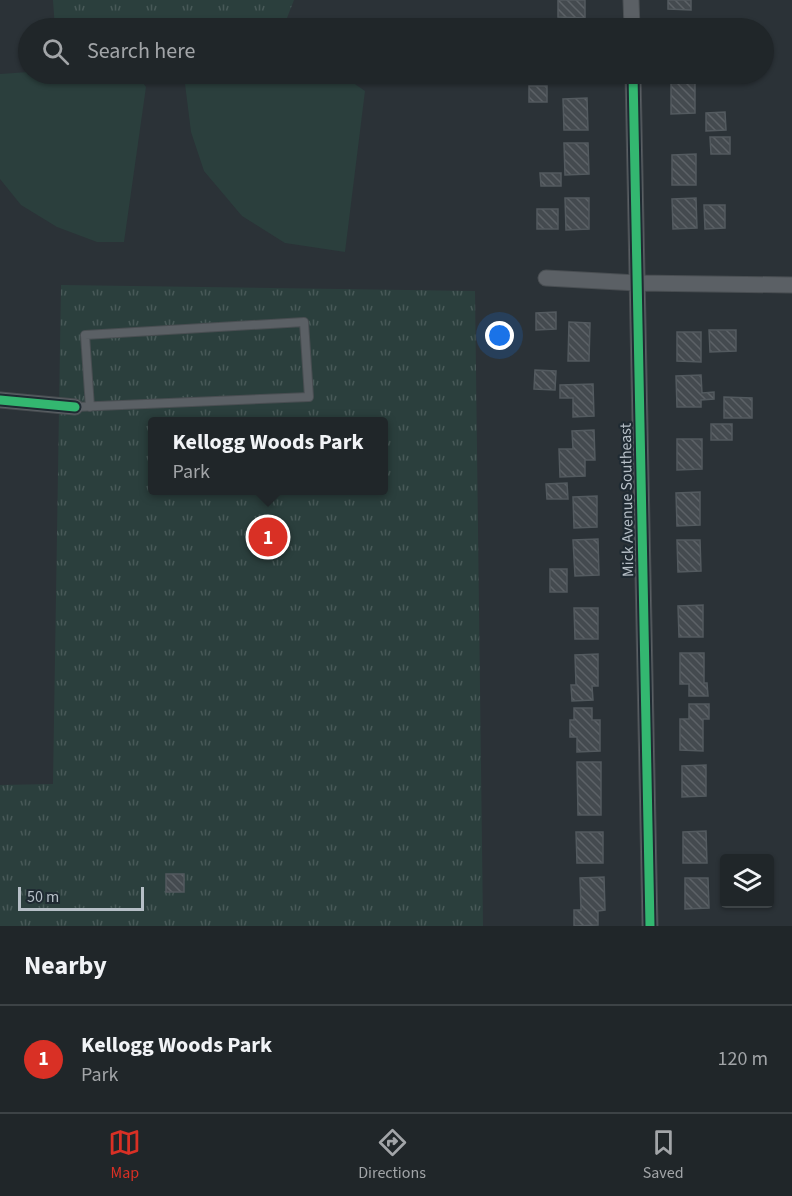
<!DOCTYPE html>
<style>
body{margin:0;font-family:"Source Sans 3",sans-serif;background:#2d3235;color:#f1f3f6}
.controls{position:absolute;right:18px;bottom:18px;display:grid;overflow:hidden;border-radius:6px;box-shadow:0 2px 4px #0004}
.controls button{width:54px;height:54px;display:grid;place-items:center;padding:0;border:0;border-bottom:2px solid #3d4346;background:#202629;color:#f1f3f6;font:30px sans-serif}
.scale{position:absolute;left:18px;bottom:15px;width:126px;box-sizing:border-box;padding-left:6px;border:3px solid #b6bfc7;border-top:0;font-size:16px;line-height:21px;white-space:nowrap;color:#b6bfc7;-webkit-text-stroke:4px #1f2a32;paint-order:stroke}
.you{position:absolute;left:500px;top:336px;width:21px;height:21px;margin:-15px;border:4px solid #fff;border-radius:50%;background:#1a73e8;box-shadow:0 0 0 9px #1a73e833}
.badge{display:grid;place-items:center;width:39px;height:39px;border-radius:50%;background:#d93025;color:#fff;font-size:20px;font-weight:700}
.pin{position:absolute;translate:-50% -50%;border:3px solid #fff;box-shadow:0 2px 6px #0006}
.popup{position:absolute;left:148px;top:417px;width:240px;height:78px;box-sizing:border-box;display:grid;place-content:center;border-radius:6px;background:#202629;filter:drop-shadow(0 2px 4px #0005);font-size:20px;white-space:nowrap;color:#a2a5a8}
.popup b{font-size:22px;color:#f1f3f6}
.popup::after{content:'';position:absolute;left:50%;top:100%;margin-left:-12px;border:12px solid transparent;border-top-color:#202629}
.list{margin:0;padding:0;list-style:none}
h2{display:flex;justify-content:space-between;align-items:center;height:78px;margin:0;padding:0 24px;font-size:26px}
h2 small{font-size:20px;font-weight:400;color:#a2a5a8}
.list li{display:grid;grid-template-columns:39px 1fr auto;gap:18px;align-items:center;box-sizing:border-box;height:108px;padding:0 24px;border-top:2px solid #3d4346}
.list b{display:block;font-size:22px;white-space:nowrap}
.list p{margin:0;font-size:20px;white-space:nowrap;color:#a2a5a8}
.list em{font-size:20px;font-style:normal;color:#a2a5a8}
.icon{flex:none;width:33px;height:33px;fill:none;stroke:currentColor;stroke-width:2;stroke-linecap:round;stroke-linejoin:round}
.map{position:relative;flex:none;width:792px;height:926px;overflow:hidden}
.search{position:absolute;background:#202629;box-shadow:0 2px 4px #0004;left:18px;right:18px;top:18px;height:66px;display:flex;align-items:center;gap:15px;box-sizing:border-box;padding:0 21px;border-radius:33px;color:#a2a5a8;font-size:22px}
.sheet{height:186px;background:#202629}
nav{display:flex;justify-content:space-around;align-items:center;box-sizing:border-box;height:84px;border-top:2px solid #3d4346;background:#202629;font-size:16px;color:#a2a5a8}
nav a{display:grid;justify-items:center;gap:3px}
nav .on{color:#d93025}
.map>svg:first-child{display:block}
</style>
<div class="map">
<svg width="792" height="926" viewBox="0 0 792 926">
<defs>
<pattern id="park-tufts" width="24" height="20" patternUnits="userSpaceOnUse" patternTransform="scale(1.5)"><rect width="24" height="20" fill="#2b3f3d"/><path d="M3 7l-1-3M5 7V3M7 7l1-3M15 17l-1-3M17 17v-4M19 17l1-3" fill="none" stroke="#485958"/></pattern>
<pattern id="building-back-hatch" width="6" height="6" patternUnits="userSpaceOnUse" patternTransform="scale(1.5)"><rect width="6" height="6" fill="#444a4f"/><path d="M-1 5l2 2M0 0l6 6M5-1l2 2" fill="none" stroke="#5d6267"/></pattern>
</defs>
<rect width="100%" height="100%" fill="#2b3237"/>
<path fill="#2b3f3d" d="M28 72V74H137L146 87 124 242H97L57 227 21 205 0 179V74Z
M342 75 365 91 345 252 285 243 242 216 204 171 191 132 185 84Z"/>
<path fill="url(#park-tufts)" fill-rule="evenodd" d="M53 0H294L283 28H55Z
M61 285 475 291 483 926H0V785L53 784ZM152 422H383V490H152Z"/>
<path fill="url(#building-back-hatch)" stroke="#535a5f" stroke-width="1.5" d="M558 0H585V18L558 17Z
M668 0H691V10L668 9Z
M702 21H724V28H703Z
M538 74H555V80H538Z
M695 82V113L671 114V83Z
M529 86H547V102H529Z
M587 98 588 130H564L563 99Z
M725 112 726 130 706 131V113Z
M710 137H730V154H711Z
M564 143H588L589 174 565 175Z
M696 154V185H672V155Z
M540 173H561V186H541Z
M565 198H589V229L566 230Z
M696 198 697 228 673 229 672 199Z
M704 205H725V228L705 229Z
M537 209H558V229H537Z
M556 312V329L536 330V313Z
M569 322 590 323 589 361H568Z
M709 330H736V351L710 352Z
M677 332H701V362L677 361Z
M535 370 556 371 555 390 534 389Z
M701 375 702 393 714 392V399L701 400V407H677L676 376Z
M593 384 594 416 573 417V398H560V385Z
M724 397 752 398V418H724Z
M711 424H732V440H711Z
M594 430 595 460H585V476L560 477 559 449H573L572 431Z
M677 439H702V469L677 470Z
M567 483 568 499H547L546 484Z
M700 492V525L677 526 676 493Z
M597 496V527L574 528 573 497Z
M598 539 599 575 575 576 573 540Z
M677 540H700L701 571 678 572Z
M550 569H567V592H550Z
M703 605V637H679L678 606Z
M574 608H598V639H575Z
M680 653H704V683H707L708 696H689V684H680Z
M598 654V686H592L593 700 572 701 571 685H576L575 655Z
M689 704H709V719H703V751L680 750V719H689Z
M574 708H592V720H600V751L577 752V737H570V720H574Z
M577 762H601V815H578Z
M706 765V796L682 797V766Z
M706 831 707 863H683V832Z
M576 832H603V863H577Z
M166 874H184V892H166Z
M604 877 605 910 598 911V925L574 926V910H581L580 878Z
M685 878H708L709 908 685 909Z"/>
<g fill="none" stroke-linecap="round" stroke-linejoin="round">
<g stroke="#494e52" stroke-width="10">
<path id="lane" d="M75 407C153 404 231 400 309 397L304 322 85 335 90 407"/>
</g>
<g stroke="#494e52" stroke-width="17">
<path id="street" d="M631 0 632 28
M633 74 650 926
M546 278 637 283 792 285
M0 400 75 407"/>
</g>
<use href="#lane" stroke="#5b6065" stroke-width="8"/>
<use href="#street" stroke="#5b6065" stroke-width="15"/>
<g stroke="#1f2a32" stroke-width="13">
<path id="cycleway" d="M633 74 650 926
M0 400 75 407"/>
</g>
<use href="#cycleway" stroke="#33b770" stroke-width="9"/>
</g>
<g text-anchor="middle" stroke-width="4.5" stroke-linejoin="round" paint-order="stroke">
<g font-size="16" fill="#b6bfc7" stroke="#1f2a32">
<text transform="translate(626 500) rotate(-91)" y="6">Mick Avenue Southeast</text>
</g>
</g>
</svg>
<div class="controls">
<button><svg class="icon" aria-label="layers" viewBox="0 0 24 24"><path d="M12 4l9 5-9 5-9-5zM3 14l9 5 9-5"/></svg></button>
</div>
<div class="scale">50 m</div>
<div class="you"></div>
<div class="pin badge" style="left:268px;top:537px">1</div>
<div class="popup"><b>Kellogg Woods Park</b>Park</div>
<div class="search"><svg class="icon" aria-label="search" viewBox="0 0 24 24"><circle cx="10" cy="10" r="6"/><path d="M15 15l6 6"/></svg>Search here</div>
</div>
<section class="sheet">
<h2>Nearby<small></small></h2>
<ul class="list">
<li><span class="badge">1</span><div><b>Kellogg Woods Park</b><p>Park</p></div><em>120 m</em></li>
</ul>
</section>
<nav>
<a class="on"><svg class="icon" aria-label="map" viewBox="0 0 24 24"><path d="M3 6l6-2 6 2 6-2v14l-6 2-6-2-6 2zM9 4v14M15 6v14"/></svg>Map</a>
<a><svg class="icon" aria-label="directions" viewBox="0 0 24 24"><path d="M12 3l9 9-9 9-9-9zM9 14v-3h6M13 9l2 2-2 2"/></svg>Directions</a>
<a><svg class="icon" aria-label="saved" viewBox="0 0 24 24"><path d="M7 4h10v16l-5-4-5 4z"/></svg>Saved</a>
</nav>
